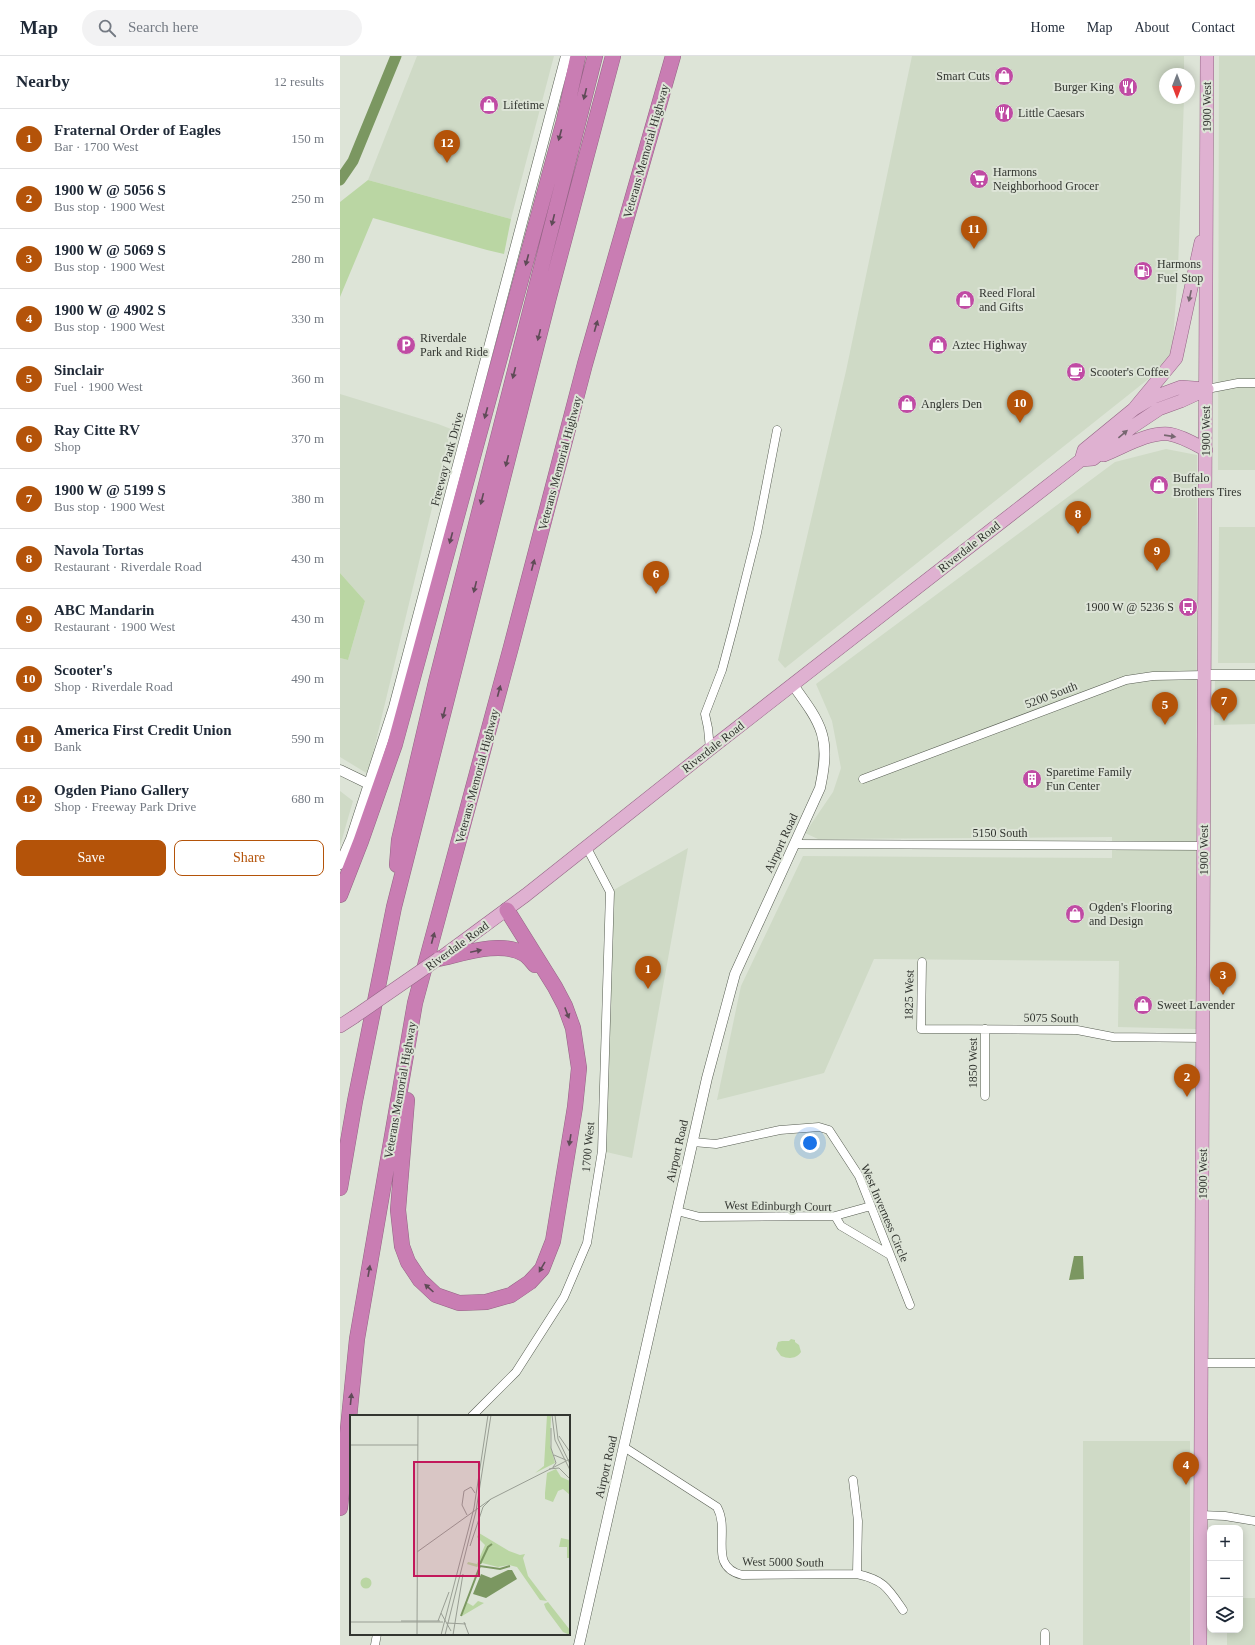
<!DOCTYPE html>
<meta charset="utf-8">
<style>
body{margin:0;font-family:Georgia,serif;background:#f2f2f3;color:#1f2937}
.controls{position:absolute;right:12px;bottom:12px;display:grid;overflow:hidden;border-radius:8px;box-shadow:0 2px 10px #0003}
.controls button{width:36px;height:36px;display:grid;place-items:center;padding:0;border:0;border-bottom:1px solid #e0e1e3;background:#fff;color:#1f2937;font:20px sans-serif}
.compass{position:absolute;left:819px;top:12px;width:36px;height:36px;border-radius:50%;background:#fff;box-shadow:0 2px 10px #0003;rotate:180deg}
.you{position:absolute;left:470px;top:1087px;width:14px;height:14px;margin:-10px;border:3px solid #fff;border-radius:50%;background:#1a73e8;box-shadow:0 0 0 6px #1a73e833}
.badge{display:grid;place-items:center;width:26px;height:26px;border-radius:50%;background:#b45309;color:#fff;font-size:13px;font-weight:700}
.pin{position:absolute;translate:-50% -33px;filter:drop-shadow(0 1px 2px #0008)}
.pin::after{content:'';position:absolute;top:21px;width:14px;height:12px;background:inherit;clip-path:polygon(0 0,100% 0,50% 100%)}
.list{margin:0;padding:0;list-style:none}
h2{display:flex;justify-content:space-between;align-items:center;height:52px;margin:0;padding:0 16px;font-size:17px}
h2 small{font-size:13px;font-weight:400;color:#747a83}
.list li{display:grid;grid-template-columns:26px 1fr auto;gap:12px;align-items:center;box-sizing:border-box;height:60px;padding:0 16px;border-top:1px solid #e0e1e3}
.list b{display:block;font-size:15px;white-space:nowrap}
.list p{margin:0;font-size:13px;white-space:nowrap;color:#747a83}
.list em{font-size:13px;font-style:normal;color:#747a83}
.actions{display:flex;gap:8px;padding:12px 16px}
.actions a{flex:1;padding:9px 0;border:1px solid #b45309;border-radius:8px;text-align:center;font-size:14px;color:#b45309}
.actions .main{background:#b45309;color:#fff}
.icon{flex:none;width:22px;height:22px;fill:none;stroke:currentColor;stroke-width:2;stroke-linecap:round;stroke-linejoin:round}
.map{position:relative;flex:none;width:915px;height:1589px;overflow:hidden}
header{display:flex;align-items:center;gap:24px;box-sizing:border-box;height:56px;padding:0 20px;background:#fff;border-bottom:1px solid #e0e1e3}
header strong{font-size:19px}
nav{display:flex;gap:22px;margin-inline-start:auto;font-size:14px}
.search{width:280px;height:36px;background:#f2f2f3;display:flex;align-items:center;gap:10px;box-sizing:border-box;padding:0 14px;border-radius:22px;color:#747a83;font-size:15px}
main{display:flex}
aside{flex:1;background:#fff}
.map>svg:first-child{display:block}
</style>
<header>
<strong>Map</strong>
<div class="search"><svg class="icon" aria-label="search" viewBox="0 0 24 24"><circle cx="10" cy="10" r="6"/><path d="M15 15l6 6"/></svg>Search here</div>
<nav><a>Home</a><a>Map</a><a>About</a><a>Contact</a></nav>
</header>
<main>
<aside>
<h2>Nearby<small>12 results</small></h2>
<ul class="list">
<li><span class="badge">1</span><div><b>Fraternal Order of Eagles</b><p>Bar · 1700 West</p></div><em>150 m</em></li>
<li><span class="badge">2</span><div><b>1900 W @ 5056 S</b><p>Bus stop · 1900 West</p></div><em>250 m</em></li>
<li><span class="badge">3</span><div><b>1900 W @ 5069 S</b><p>Bus stop · 1900 West</p></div><em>280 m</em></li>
<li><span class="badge">4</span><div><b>1900 W @ 4902 S</b><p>Bus stop · 1900 West</p></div><em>330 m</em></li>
<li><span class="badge">5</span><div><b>Sinclair</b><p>Fuel · 1900 West</p></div><em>360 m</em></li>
<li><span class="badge">6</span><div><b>Ray Citte RV</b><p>Shop</p></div><em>370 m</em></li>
<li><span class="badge">7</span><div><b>1900 W @ 5199 S</b><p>Bus stop · 1900 West</p></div><em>380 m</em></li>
<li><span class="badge">8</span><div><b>Navola Tortas</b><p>Restaurant · Riverdale Road</p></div><em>430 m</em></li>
<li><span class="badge">9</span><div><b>ABC Mandarin</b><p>Restaurant · 1900 West</p></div><em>430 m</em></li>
<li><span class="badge">10</span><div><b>Scooter's</b><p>Shop · Riverdale Road</p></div><em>490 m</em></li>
<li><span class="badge">11</span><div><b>America First Credit Union</b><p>Bank</p></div><em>590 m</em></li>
<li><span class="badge">12</span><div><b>Ogden Piano Gallery</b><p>Shop · Freeway Park Drive</p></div><em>680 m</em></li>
</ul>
<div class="actions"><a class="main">Save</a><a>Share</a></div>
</aside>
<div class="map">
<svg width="915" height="1589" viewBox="0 0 915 1589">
<rect width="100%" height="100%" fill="#dde4d7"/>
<path fill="#cfdac6" d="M77 0H214L171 163 28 124Z
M572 0H844V18H825V42H844L838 213 833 285 829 301 816 317 445 612 438 604 506 315Z
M879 0H915V414H878Z
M0 338 98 368 111 373 28 718 0 701V602L8 604 25 545 0 517Z
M826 393 857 399 856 973 778 971 779 905 534 903 484 1017 377 1044 401 930 463 800 772 802V781L478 783 465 777 493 736 501 712 492 665 476 628 775 406Z
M879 471H915V607H878Z
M875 625H915V668L874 669Z
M0 735 13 745 0 790Z
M348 792 292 1102 262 1095 270 836Z
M743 1385H850V1589H743Z
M900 1542H915V1589H887V1574H900Z"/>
<path fill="#bad6a3" d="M28 124 171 163 164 198 147 194 33 162 0 241V146Z
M0 517 25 545 8 604 0 602Z
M451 1283 455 1284V1286L459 1289 461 1296C456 1303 449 1303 441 1300L436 1293 438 1286 442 1285H449Z"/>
<path fill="#7b9761" d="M734 1200H743L744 1223 729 1224Z"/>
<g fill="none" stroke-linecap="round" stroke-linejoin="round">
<path stroke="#7b9761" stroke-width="11" d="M0 124 13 105 56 0"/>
<g stroke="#575d52" stroke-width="9">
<path id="minor" d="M867 333 898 327H915
M370 693 368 672 365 658 382 614 394 569 417 477 437 374
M523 723 786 624 813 620 865 619
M455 788 865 790
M582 906 581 973 737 974 773 981 864 982
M645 1040V973
M353 1086 376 1088 440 1074 479 1071 489 1074 519 1120 570 1249
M337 1155 360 1161 495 1160 501 1170 550 1199
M495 1160 531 1150
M862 1307H915
M132 1360 176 1316 224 1241 247 1187 262 1095 270 836 247 792
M284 1391 377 1451C391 1476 367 1510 402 1519L517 1518C544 1524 548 1532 563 1554
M513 1424 518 1465 517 1518
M861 1459 885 1460 915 1465
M705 1577V1589
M35 1589 37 1578"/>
</g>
<g stroke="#575d52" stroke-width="11">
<path id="tertiary" d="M865 619H915
M0 714 29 728
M0 808 11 783 54 651 226 0
M239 1589 367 1022 395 918 480 732C491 681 482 669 453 629"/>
</g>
<g stroke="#946485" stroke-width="14">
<path id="primary" d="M794 353 836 302 861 186
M764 399C784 391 808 376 829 378 842 380 855 388 866 394
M741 404 744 394 794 353 814 341 841 331 867 333
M102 901 186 839 370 693 741 404 753 403 792 371 819 353 841 345 867 333
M0 970 14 961
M860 1589 867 0"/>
</g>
<g stroke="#946485" stroke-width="16">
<path id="motorway" d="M57 809 59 784 96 626 255 0
M0 839 21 785 55 688 172 257 224 65 238 0
M98 903C122 898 161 884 184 898 188 900 192 906 195 909
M67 1044 58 1154 62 1190 68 1206 80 1224 96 1239 119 1247 146 1246 171 1239 190 1226 202 1213 213 1185 235 1051 239 1012 233 972 225 950 215 931 167 854
M0 1132 15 1045 54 851 209 241 273 0
M0 1452 17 1283 75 947 171 591 245 308 333 0"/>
</g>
<use href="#minor" stroke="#fff" stroke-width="8"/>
<use href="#tertiary" stroke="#fff" stroke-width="10"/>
<use href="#primary" stroke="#dfb1d1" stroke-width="13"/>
<use href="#motorway" stroke="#c97db3" stroke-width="15"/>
<g stroke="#946485" stroke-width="14" stroke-linecap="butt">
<path id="primary-bridge" d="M14 961 98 903"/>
</g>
<use href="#primary-bridge" stroke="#dfb1d1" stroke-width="13"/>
</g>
<defs><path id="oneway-solid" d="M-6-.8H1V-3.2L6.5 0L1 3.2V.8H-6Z"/></defs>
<g fill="#5f4b57">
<use href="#oneway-solid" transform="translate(245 38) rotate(104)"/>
<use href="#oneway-solid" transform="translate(220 79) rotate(105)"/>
<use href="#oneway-solid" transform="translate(213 164) rotate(104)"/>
<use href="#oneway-solid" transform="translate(187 204) rotate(105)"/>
<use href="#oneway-solid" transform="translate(256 270) rotate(-74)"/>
<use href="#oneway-solid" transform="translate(199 279) rotate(104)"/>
<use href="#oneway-solid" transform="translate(174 317) rotate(104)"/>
<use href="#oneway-solid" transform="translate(146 357) rotate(105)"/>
<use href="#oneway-solid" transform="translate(167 405) rotate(104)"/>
<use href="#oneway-solid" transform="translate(142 443) rotate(104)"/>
<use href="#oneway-solid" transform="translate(111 482) rotate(105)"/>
<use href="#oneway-solid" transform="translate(193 509) rotate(-75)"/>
<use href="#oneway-solid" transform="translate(135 531) rotate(104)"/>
<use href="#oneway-solid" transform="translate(159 635) rotate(-75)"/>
<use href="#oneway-solid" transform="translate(104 657) rotate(104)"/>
<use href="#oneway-solid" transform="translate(93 882) rotate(-75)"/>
<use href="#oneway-solid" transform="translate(136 895) rotate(-12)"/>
<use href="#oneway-solid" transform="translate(227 957) rotate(69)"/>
<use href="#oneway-solid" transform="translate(230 1084) rotate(99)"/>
<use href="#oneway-solid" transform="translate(202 1211) rotate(120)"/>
<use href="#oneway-solid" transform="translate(29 1215) rotate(-80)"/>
<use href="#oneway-solid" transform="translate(89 1232) rotate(-138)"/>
<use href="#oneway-solid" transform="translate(11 1343) rotate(-84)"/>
</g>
<g fill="#776770">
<use href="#oneway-solid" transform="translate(850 240) rotate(102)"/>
<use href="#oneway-solid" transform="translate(783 378) rotate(-40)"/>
<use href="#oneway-solid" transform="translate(830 380) rotate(8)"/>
</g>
<defs>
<g id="shop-disc" transform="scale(1)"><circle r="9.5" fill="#c04ba4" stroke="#dde4d7"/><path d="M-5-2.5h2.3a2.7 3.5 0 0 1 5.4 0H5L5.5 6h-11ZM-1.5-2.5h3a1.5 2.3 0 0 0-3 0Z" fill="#fff"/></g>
<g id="restaurant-disc" transform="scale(1)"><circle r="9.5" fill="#c04ba4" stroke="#dde4d7"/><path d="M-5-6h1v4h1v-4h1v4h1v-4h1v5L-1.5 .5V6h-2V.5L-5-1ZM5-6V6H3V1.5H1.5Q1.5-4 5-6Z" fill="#fff"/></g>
<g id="supermarket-disc" transform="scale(1)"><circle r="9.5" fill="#c04ba4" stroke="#dde4d7"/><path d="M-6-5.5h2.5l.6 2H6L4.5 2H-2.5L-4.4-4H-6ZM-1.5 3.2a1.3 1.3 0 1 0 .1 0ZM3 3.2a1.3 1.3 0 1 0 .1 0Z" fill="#fff"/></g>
<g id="fuel-disc" transform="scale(1)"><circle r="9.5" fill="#c04ba4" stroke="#dde4d7"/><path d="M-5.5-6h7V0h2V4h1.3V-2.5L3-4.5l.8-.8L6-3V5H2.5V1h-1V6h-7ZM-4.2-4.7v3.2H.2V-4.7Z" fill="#fff"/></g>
<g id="parking-disc" transform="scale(1)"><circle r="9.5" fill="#c04ba4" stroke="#dde4d7"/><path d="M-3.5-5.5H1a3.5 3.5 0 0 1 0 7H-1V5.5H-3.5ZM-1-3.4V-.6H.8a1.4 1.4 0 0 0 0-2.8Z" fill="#fff"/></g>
<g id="cafe-disc" transform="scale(1)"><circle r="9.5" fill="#c04ba4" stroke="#dde4d7"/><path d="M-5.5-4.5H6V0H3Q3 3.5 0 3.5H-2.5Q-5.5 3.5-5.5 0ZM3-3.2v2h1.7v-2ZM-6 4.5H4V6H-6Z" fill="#fff"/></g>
<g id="bus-disc" transform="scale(1)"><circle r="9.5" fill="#c04ba4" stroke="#dde4d7"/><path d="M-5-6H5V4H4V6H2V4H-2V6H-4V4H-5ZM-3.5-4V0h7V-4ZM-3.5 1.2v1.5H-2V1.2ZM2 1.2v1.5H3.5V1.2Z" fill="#fff"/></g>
<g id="building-disc" transform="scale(1)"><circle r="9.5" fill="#c04ba4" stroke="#dde4d7"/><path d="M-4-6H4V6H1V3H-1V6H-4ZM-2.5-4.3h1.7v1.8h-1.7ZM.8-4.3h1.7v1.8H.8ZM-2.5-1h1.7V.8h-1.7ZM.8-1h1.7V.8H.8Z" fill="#fff"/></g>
</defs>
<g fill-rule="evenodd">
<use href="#shop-disc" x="664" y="20"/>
<use href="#restaurant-disc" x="788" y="31"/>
<use href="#shop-disc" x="149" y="49"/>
<use href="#restaurant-disc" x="664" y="57"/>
<use href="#supermarket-disc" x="639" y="123"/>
<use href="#fuel-disc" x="803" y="215"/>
<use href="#shop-disc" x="625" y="244"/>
<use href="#parking-disc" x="66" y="289"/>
<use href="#shop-disc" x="598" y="289"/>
<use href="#cafe-disc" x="736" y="316"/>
<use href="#shop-disc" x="567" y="348"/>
<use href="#shop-disc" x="819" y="429"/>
<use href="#bus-disc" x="848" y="551"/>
<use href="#building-disc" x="692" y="723"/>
<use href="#shop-disc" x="735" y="858"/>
<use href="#shop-disc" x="803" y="949"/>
</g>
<g text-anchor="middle" stroke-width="4" stroke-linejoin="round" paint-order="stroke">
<g font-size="12" fill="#323530" stroke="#dde4d7" text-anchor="start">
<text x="650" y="24" text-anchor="end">Smart Cuts</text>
<text x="774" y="35" text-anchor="end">Burger King</text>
<text x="163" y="53">Lifetime</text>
<text x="678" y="61">Little Caesars</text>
<text x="653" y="120">Harmons<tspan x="653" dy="14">Neighborhood Grocer</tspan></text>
<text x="817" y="212">Harmons<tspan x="817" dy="14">Fuel Stop</tspan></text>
<text x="639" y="241">Reed Floral<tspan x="639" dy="14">and Gifts</tspan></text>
<text x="80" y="286">Riverdale<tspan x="80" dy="14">Park and Ride</tspan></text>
<text x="612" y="293">Aztec Highway</text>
<text x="750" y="320">Scooter's Coffee</text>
<text x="581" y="352">Anglers Den</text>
<text x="833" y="426">Buffalo<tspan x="833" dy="14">Brothers Tires</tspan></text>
<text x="834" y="555" text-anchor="end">1900 W @ 5236 S</text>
<text x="706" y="720">Sparetime Family<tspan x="706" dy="14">Fun Center</tspan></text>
<text x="749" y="855">Ogden's Flooring<tspan x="749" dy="14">and Design</tspan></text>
<text x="817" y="953">Sweet Lavender</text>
</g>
<g font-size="12" fill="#323530" stroke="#dde4d7">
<text transform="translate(867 51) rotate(-90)" y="4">1900 West</text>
<text transform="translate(306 95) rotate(-74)" y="4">Veterans Memorial Highway</text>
<text transform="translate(866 375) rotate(-90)" y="4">1900 West</text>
<text transform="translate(107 403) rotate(-75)" y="4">Freeway Park Drive</text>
<text transform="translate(220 407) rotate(-75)" y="4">Veterans Memorial Highway</text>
<text transform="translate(629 491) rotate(-38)" y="4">Riverdale Road</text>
<text transform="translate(711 639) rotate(-21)" y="4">5200 South</text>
<text transform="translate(373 691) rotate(-38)" y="4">Riverdale Road</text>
<text transform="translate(137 720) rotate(-75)" y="4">Veterans Memorial Highway</text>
<text x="660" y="781">5150 South</text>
<text transform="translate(441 787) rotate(-65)" y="4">Airport Road</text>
<text transform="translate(864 794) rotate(-90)" y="4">1900 West</text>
<text transform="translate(117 890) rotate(-36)" y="4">Riverdale Road</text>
<text transform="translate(569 939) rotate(-89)" y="4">1825 West</text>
<text transform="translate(711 962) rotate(1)" y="4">5075 South</text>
<text transform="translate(633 1007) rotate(-90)" y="4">1850 West</text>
<text transform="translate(60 1034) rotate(-80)" y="4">Veterans Memorial Highway</text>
<text transform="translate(248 1091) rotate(-85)" y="4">1700 West</text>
<text transform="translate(337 1095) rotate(-77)" y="4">Airport Road</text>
<text transform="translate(863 1118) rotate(-90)" y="4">1900 West</text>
<text transform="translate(438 1150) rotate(1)" y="4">West Edinburgh Court</text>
<text transform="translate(545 1157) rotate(67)" y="4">West Inverness Circle</text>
<text transform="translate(266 1411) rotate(-77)" y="4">Airport Road</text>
<text transform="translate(443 1506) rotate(1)" y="4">West 5000 South</text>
</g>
</g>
<g transform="translate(10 1359)">
<rect width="220" height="220" fill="#dde4d7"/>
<path d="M197 0H201L200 29 205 48 185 58 194 51ZM206 54 211 62 220 66V80L213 74 208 76 203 87 195 84V78L197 58ZM129 118 159 136 170 140 175 139 173 143 178 161 197 186 190 185 167 152 159 150 148 152 132 148 127 152 117 149 118 147 127 149 132 137 135 130 127 122ZM211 123 220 125V143H217V132H209ZM10.5 168a5.5 5.5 0 1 1 11 0a5.5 5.5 0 1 1-11 0ZM117 182 116 187 123 191 128 186 134 188 112 201ZM198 187 220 215V220L213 217 196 194 194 189Z" fill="#bad6a3"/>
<path d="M158 155H162L167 164 136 183 123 179 131 159 141 163Z" fill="#7b9761"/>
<path fill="none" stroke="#7b9761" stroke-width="2" d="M130 149 138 132 142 129M111 201 130 151 150 154 160 151"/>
<path fill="none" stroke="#999e94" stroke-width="1" d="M202 0 205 25 220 55M205 0 208 24 220 49M201 13V33L206 48 203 52M209 21 220 37M0 30H68M204 40 216 45M199 54 209 53 220 64M117 100 112 90 114 76 121 72 125 78M120 131 133 92 141 84M67 137 141 84 220 44M91 198 101 216M51 206H90M88 206 99 177M0 207H93M114 207 119 220M97 208 116 209M67 220 68 0M91 220 124 93 138 0M95 220 126 96 141 0M103 220 113 159"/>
<path fill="#c2185b" fill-opacity="0.15" stroke="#c2185b" stroke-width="2" d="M64 47H129V161H64Z"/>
<rect width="220" height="220" fill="none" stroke="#323530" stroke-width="2"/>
</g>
</svg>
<div class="controls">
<button>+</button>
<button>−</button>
<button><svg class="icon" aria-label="layers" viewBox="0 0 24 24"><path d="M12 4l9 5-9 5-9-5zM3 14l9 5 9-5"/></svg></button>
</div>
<svg class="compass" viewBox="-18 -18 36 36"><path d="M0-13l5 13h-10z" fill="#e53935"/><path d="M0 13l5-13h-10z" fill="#747a83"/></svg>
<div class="you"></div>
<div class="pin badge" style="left:308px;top:933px">1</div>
<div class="pin badge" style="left:847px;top:1041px">2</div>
<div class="pin badge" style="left:883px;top:939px">3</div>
<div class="pin badge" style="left:846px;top:1429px">4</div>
<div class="pin badge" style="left:825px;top:669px">5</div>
<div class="pin badge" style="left:316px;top:538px">6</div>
<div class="pin badge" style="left:884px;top:665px">7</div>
<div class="pin badge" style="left:738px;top:478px">8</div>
<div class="pin badge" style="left:817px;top:515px">9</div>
<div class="pin badge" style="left:680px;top:367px">10</div>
<div class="pin badge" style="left:634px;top:193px">11</div>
<div class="pin badge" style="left:107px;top:107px">12</div>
</div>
</main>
